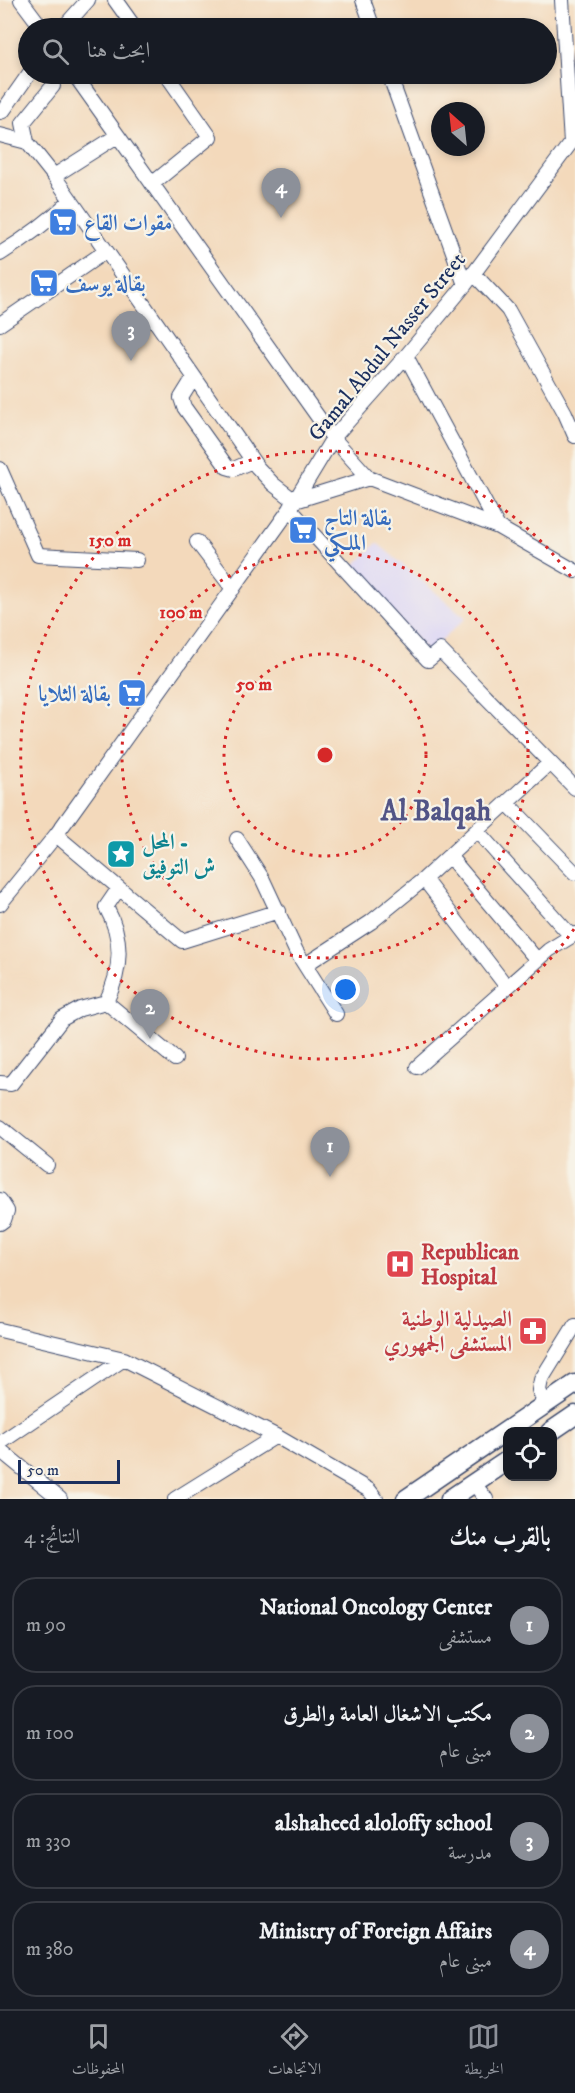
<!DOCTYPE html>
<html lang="ar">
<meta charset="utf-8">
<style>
body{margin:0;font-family:"IM FELL DW Pica",Amiri,serif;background:#242831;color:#f1f3f6;direction:rtl}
.controls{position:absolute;right:18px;bottom:18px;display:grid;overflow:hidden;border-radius:12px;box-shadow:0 3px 9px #0003}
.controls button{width:54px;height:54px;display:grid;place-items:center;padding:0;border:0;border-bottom:2px solid #363941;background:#171b24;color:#f1f3f6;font:30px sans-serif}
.compass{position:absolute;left:431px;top:102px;width:54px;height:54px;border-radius:50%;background:#171b24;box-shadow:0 3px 9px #0003;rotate:333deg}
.scale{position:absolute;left:18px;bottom:15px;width:102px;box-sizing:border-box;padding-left:6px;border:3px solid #1b2f5e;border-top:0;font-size:16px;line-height:21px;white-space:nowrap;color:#1b2f5e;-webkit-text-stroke:4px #f7f3e8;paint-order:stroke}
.you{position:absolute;left:346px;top:990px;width:21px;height:21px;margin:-15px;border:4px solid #fff;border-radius:50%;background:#1a73e8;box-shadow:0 0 0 9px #1a73e833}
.badge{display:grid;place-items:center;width:39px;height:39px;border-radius:50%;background:#8c9099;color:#fff;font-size:20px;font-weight:700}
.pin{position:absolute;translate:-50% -50px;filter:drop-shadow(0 2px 3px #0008)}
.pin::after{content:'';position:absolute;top:32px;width:21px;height:18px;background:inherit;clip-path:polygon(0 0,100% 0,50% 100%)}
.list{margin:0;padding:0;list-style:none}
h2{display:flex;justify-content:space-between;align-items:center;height:78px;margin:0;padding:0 24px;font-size:26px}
h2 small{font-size:20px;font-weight:400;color:#9ea1a6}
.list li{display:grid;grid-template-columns:39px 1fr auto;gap:18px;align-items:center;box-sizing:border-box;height:96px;margin:0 12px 12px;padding:0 12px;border:2px solid #363941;border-radius:24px}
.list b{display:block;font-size:22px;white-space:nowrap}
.list p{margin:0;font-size:20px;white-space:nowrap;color:#9ea1a6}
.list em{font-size:20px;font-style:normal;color:#9ea1a6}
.icon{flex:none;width:33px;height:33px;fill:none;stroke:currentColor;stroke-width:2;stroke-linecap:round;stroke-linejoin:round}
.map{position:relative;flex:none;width:575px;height:1499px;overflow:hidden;direction:ltr}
.search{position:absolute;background:#171b24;box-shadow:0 3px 9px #0003;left:18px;right:18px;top:18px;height:66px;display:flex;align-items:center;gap:15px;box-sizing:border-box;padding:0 21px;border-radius:33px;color:#9ea1a6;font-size:22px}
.sheet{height:510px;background:#171b24}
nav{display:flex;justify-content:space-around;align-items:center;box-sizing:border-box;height:84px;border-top:2px solid #363941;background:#171b24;font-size:16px;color:#9ea1a6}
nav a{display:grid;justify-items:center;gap:3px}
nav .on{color:#8c9099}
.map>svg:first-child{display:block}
</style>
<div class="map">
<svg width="575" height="1499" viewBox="0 0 575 1499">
<rect width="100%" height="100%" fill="#f7f3e8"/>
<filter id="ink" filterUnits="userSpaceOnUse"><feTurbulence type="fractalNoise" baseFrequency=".0167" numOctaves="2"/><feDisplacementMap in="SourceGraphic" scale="12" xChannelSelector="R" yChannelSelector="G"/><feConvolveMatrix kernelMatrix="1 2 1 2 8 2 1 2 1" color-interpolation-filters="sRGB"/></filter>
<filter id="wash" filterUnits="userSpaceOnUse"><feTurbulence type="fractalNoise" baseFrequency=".008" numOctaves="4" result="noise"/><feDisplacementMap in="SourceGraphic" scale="24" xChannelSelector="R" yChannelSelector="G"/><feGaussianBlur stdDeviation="1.35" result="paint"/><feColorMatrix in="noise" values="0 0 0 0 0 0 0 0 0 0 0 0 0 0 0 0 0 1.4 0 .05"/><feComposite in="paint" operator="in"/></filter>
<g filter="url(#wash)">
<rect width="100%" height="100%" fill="#f3d9bb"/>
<path fill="#dcd6f6" d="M377 543 466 618 428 652 353 567Z"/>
</g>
<g filter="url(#ink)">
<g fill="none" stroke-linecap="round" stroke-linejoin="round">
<g stroke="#3b486c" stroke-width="16">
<path id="minor" d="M21 0 42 28
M115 0 135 28
M363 0 373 28
M562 0 571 143
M63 28 88 0
M53 74V86L23 123 27 142 54 176 257 467 273 484 295 501
M74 74 333 438 369 478 498 527 575 571
M389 74 465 285
M0 112 3 111 29 74
M0 135 27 142
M54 176 117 136
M152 184 210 137 166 74
M0 254C26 238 49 221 71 200
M473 273 508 310 565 413 575 436
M0 324 106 251
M406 356 498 527
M194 377 181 398 184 407 227 467 234 469 252 461
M0 469 38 555 137 560
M295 501 369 478
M290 509 428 660 440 650 575 788
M197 542 233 589
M507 803 575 873
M477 831 571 936
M56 835 182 941 279 911
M237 839 262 878 296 951 336 1014
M449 856 537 960
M424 879 507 987
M0 904 56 835 290 509 333 438 406 356 465 285 575 137
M305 965 371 922 424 879 550 763
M106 1002 175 1059
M417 1067 549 950 575 934
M0 1083 11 1084 62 1019 80 1009 106 1002C122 970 124 939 106 907L119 888
M0 1127 47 1165
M0 1200 7 1211 4 1220 0 1223
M0 1330 124 1359 276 1436 369 1490 376 1499
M545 1405 539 1390 541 1380 575 1325
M0 1443 124 1359
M0 1450 60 1499
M479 1490 486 1499
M175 1499 276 1436"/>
</g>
<g stroke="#3b486c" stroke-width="21">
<path id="major" d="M550 1432 575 1415
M406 1499 575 1384
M450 1499 508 1460"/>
</g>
<use href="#minor" stroke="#fff" stroke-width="14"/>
<use href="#major" stroke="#fff" stroke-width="18"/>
</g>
</g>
<g fill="none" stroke="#d62828" stroke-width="3" stroke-dasharray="3 6">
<circle cx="325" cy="755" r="101"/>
<circle cx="325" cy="755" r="203"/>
<path d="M574 929A304 304 0 1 1 574 581"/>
</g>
<defs>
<g id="supermarket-square" transform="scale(1.5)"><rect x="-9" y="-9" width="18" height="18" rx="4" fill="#3f7fe0" stroke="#f7f3e8"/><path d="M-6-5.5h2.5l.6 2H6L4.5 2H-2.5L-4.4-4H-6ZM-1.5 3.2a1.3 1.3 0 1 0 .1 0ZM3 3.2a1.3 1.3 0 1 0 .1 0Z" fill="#fff"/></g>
<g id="sight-square" transform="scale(1.5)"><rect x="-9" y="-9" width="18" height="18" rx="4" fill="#0f9aa8" stroke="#f7f3e8"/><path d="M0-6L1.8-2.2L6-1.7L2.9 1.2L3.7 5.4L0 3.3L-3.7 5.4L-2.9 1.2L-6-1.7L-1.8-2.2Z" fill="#fff"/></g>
<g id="hospital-square" transform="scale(1.5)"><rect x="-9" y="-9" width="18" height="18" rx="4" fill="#e0444e" stroke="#f7f3e8"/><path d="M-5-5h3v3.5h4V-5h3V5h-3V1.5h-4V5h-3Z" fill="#fff"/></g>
<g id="pharmacy-square" transform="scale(1.5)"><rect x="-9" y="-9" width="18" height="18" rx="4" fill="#e0444e" stroke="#f7f3e8"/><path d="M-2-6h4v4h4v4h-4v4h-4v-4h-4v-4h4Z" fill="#fff"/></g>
</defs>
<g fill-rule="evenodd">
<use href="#supermarket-square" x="63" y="222"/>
<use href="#supermarket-square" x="44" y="283"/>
<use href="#supermarket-square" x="303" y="530"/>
<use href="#supermarket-square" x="132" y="693"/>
<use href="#sight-square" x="121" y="854"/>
<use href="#hospital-square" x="400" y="1264"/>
<use href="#pharmacy-square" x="533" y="1331"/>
</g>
<g text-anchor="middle" stroke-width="4.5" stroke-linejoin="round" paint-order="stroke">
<g font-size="22" font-weight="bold" fill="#366cbe" stroke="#f7f3e8" text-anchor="start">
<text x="84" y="230">مقوات القاع</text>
<text x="65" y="291">بقالة يوسف</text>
<text x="324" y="525">بقالة التاج<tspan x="324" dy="25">الملكي</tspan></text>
<text x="111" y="701" text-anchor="end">بقالة الثلايا</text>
</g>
<g font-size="22" fill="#1b2f5e" stroke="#f7f3e8">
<text transform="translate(386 346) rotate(-51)" y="8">Gamal Abdul Nasser Street</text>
</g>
<g font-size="22" font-weight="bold" fill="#0d838f" stroke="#f7f3e8" text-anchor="start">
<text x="142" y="849">المحل -<tspan x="142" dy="25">ش التوفيق</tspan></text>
</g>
<g font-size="22" font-weight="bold" fill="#be3a42" stroke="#f7f3e8" text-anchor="start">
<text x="421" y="1259">Republican<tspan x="421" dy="25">Hospital</tspan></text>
<text x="512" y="1326" text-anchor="end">الصيدلية الوطنية<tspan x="512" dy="25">المستشفى الجمهوري</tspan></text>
</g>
<g font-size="28" font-weight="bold" fill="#525486" stroke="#f7f3e8">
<text x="436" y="820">Al Balqah</text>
</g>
</g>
<circle cx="325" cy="755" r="9" fill="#d62828" stroke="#f7f3e8" stroke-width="3"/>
<g font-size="18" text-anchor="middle" font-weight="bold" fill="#d62828" stroke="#f7f3e8" stroke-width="4.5" stroke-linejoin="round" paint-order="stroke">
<text x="110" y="546">150 m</text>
<text x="181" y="618">100 m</text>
<text x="254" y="690">50 m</text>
</g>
</svg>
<div class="controls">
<button><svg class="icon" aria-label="locate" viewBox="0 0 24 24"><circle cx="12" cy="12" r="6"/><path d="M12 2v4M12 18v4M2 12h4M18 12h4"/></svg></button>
</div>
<svg class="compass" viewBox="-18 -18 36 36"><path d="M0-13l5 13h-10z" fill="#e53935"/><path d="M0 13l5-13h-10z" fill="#9ea1a6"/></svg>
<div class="scale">50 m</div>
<div class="you"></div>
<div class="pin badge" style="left:330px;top:1177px">1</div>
<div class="pin badge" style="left:150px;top:1039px">2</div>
<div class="pin badge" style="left:131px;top:361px">3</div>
<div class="pin badge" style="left:281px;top:218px">4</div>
<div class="search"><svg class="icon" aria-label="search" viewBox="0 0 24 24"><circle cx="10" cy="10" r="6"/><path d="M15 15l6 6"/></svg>ابحث هنا</div>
</div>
<section class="sheet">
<h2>بالقرب منك<small>النتائج: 4</small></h2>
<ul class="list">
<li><span class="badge">1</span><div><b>National Oncology Center</b><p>مستشفى</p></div><em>90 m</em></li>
<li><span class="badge">2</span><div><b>مكتب الاشغال العامة والطرق</b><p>مبنى عام</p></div><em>100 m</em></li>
<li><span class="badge">3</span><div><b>alshaheed aloloffy school</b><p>مدرسة</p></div><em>330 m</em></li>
<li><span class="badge">4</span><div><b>Ministry of Foreign Affairs</b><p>مبنى عام</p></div><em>380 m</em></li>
</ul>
</section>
<nav>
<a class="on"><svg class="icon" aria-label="map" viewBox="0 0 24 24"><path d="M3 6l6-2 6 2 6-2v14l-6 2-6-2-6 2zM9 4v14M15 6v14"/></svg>الخريطة</a>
<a><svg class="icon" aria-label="directions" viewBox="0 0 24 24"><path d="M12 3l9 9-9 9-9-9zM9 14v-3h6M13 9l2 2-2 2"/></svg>الاتجاهات</a>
<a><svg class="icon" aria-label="saved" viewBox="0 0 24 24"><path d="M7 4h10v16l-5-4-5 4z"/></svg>المحفوظات</a>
</nav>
